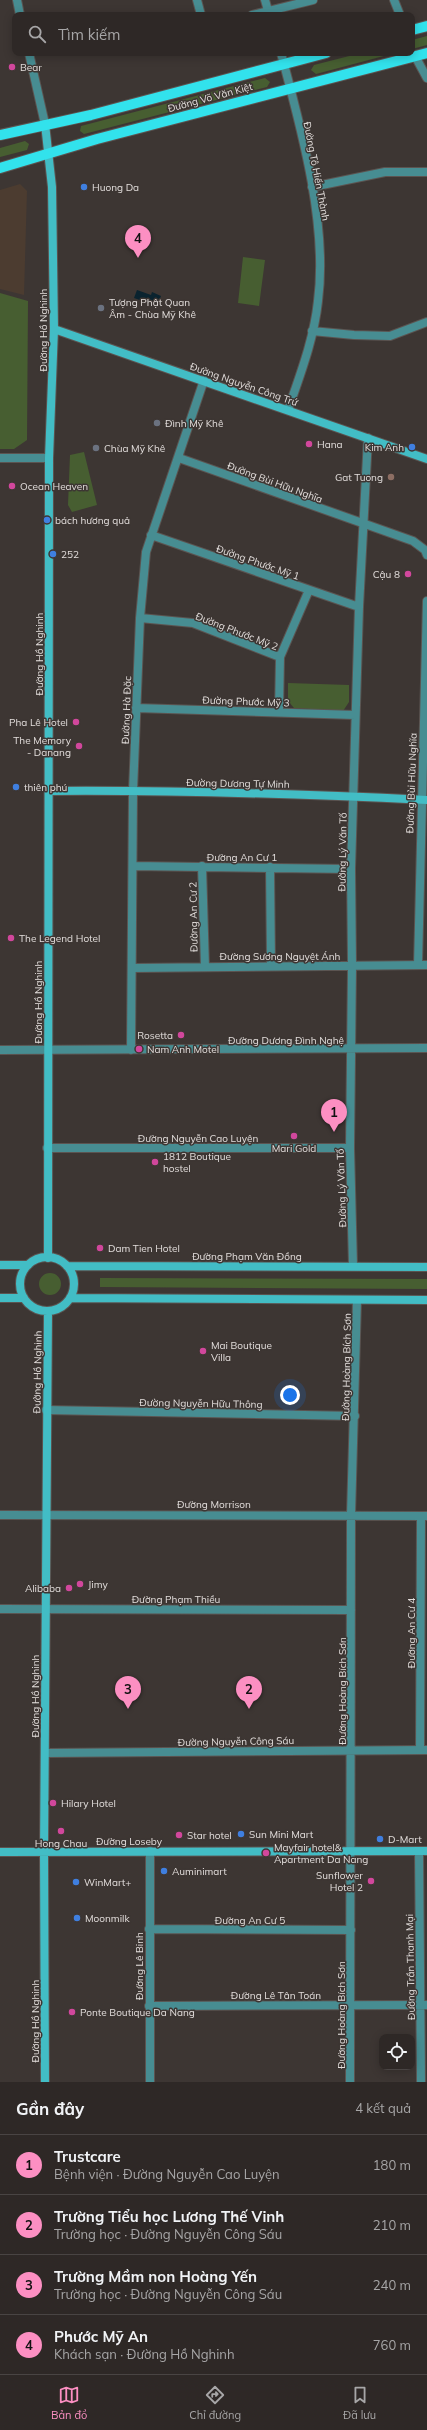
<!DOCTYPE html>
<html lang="vi">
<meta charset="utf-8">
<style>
body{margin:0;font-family:Mulish,sans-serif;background:#36302e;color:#f1f3f6}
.controls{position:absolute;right:12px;bottom:12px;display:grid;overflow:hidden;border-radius:8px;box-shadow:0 2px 10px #0003}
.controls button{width:36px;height:36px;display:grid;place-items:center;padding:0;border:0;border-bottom:1px solid #494443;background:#2e2826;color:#f1f3f6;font:20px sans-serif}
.you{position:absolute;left:290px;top:1395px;width:14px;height:14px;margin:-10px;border:3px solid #fff;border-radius:50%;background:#1a73e8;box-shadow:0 0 0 6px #1a73e833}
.badge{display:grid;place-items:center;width:26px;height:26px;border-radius:50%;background:#fc8fc2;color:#111;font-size:13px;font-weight:700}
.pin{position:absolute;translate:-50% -33px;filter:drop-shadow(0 1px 2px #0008)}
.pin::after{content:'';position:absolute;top:21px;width:14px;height:12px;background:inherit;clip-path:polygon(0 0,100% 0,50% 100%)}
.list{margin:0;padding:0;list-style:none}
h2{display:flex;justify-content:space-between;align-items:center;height:52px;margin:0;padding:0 16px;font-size:17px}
h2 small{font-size:13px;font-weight:400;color:#a7a6a7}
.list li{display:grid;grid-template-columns:26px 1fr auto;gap:12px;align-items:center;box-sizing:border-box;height:60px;padding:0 16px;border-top:1px solid #494443}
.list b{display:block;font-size:15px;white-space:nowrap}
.list p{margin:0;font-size:13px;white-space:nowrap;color:#a7a6a7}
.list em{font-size:13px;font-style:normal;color:#a7a6a7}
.icon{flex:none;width:22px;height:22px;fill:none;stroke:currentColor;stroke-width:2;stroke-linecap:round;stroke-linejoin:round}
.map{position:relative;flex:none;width:427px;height:2082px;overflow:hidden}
.search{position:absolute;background:#2e2826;box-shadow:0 2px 10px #0003;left:12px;right:12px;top:12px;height:44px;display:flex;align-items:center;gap:10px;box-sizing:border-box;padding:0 14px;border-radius:8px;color:#a7a6a7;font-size:15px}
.sheet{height:292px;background:#2e2826}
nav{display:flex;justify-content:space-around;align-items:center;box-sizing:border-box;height:56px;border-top:1px solid #494443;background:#2e2826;font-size:11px;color:#a7a6a7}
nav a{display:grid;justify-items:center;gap:2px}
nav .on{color:#fc8fc2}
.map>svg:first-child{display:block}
</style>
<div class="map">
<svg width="427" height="2082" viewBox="0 0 427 2082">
<rect width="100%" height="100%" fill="#3d3633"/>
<path fill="#4c3c30" d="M20 184 27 191 24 295 0 289V190Z"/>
<path fill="#475e31" d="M427 36V45L412 49V40Z
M361 53H395L316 74 311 70 314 65Z
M265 78 270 82 267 87 84 134 80 131 81 126Z
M25 141 29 144 27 150 0 157V148Z
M243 257 265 260 259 306 238 303Z
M0 293 28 301 27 440 14 449H0Z
M84 452 97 505 72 512 68 505 70 455Z
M288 683 349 685V702L343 711 294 708 288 701Z
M39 1284a11 11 0 1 1 22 0a11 11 0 1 1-22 0Z
M100 1278 427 1279V1289L100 1287Z"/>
<path fill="#0a232f" d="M137 290 151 295 152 292 161 296 157 306 134 298Z"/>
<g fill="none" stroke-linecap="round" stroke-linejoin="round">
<g stroke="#5b5451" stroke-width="10">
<path id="street" d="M17 0 20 15
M197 0 201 15
M265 0 269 14
M394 0 400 15
M252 15 313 0
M29 53 45 124
M281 53C301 128 328 224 318 301 314 339 300 375 288 410
M415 56 427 78
M312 187 385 172H427
M312 331 354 335 390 336 427 322
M0 458H49
M179 458 413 541 425 550 427 555
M151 535 359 607
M140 618 193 623 280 657
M136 708 355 715
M279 711 280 657 309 590
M133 866 351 869
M202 866 205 967
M270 867 271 965
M418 965 427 601
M132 968 427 965
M0 1050 427 1048
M131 1050 133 791 140 618 146 552 204 380
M47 1148H350
M353 1266 350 1148 352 966 351 869 359 607 368 438
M46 1410 355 1416
M0 1515 427 1516
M0 1609 351 1610
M420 1750 421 1516
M45 1753 427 1750
M419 1851 421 2082
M149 1929 351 1930
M149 2006 427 2005
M150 2082V1851
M350 2082 351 1515 357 1300"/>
</g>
<g stroke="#5b5451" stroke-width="10">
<path id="secondary" d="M45 124 52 187 54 329 49 458 48 1258
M54 329 427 459
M49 791C175 790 301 794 427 800
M20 1284a27 27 0 1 1 54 0a27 27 0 1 1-54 0Z
M0 1265H28
M67 1266 427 1267
M0 1298H24
M70 1298 427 1300
M0 1852 427 1851
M45 2082 44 1852 48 1311"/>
</g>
<g stroke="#5b5451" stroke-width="12">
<path id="primary" d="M412 30 427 26
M0 135 91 115 326 53
M0 168 97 139 427 53"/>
</g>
<use href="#street" stroke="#478d92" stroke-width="8"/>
<use href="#secondary" stroke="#42bdc5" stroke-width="8"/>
<use href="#primary" stroke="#32e2ec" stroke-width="10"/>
</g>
<g fill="#d1479c" stroke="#3d3633" stroke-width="1.5">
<circle cx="12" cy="67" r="4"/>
<circle cx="309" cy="444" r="4"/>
<circle cx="12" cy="486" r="4"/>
<circle cx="408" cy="574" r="4"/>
<circle cx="76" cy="722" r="4"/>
<circle cx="79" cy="746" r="4"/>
<circle cx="11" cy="938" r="4"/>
<circle cx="181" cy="1035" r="4"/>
<circle cx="139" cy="1049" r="4"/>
<circle cx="294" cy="1136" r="4"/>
<circle cx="155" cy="1162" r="4"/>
<circle cx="100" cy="1248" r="4"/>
<circle cx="203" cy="1351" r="4"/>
<circle cx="80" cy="1584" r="4"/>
<circle cx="69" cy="1588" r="4"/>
<circle cx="53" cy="1803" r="4"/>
<circle cx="61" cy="1831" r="4"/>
<circle cx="179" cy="1835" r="4"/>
<circle cx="266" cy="1853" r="4"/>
<circle cx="371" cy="1881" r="4"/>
<circle cx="72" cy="2012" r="4"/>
</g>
<g fill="#3f7fe0" stroke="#3d3633" stroke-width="1.5">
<circle cx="84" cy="187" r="4"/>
<circle cx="412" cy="447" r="4"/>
<circle cx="47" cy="520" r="4"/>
<circle cx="53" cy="554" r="4"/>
<circle cx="16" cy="787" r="4"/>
<circle cx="241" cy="1834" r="4"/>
<circle cx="380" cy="1839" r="4"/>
<circle cx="164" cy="1871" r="4"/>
<circle cx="76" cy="1882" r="4"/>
<circle cx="77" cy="1918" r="4"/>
</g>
<g fill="#6b7280" stroke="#3d3633" stroke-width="1.5">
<circle cx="101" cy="308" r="4"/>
<circle cx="157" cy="423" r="4"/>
<circle cx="96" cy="448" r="4"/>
</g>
<circle fill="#8d6e63" stroke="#3d3633" stroke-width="1.5" cx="391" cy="477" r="4"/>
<g text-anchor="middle" stroke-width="3" stroke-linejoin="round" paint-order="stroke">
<g font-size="10" fill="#e3dedc" stroke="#3d3633" text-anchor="start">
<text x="20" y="71">Bear</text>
<text x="92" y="191">Huong Da</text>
<text x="109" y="306">Tượng Phật Quan<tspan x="109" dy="12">Âm - Chùa Mỹ Khê</tspan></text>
<text x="165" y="427">Đình Mỹ Khê</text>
<text x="317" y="448">Hana</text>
<text x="404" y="451" text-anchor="end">Kim Anh</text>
<text x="104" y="452">Chùa Mỹ Khê</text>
<text x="383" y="481" text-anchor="end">Gat Tuong</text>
<text x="20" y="490">Ocean Heaven</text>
<text x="55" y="524">bách hương quả</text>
<text x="61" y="558">252</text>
<text x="400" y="578" text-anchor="end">Cậu 8</text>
<text x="68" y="726" text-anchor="end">Pha Lê Hotel</text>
<text x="71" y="744" text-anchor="end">The Memory<tspan x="71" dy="12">- Danang</tspan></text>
<text x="24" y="791">thiên phú</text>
<text x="19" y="942">The Legend Hotel</text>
<text x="173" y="1039" text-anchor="end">Rosetta</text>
<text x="147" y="1053">Nam Anh Motel</text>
<text x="294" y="1152" text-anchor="middle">Mari Gold</text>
<text x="163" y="1160">1812 Boutique<tspan x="163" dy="12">hostel</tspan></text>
<text x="108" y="1252">Dam Tien Hotel</text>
<text x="211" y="1349">Mai Boutique<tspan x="211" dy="12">Villa</tspan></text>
<text x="88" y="1588">Jimy</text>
<text x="61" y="1592" text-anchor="end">Alibaba</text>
<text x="61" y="1807">Hilary Hotel</text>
<text x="249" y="1838">Sun Mini Mart</text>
<text x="187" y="1839">Star hotel</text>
<text x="388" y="1843">D-Mart</text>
<text x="61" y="1847" text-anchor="middle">Hong Chau</text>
<text x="274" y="1851">Mayfair hotel&amp;<tspan x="274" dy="12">Apartment Da Nang</tspan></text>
<text x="172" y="1875">Auminimart</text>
<text x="363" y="1879" text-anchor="end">Sunflower<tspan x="363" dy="12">Hotel 2</tspan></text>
<text x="84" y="1886">WinMart+</text>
<text x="85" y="1922">Moonmilk</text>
<text x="80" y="2016">Ponte Boutique Da Nang</text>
</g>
<g font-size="10" fill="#e3dedc" stroke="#3d3633">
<text transform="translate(210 97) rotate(-15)" y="4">Đường Võ Văn Kiệt</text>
<text transform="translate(317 171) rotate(79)" y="4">Đường Tô Hiến Thành</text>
<text transform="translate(43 330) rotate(-90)" y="4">Đường Hồ Nghinh</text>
<text transform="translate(244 384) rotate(19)" y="4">Đường Nguyễn Công Trứ</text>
<text transform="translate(275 482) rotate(20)" y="4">Đường Bùi Hữu Nghĩa</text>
<text transform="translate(258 562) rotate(19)" y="4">Đường Phước Mỹ 1</text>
<text transform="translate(237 631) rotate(21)" y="4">Đường Phước Mỹ 2</text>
<text transform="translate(39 654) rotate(-90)" y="4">Đường Hồ Nghinh</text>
<text transform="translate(246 701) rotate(2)" y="4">Đường Phước Mỹ 3</text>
<text transform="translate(126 710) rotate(-88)" y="4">Đường Hà Đặc</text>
<text transform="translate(238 783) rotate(1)" y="4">Đường Dương Tự Minh</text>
<text transform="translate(411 783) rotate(-88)" y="4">Đường Bùi Hữu Nghĩa</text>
<text transform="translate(342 852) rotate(-89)" y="4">Đường Lý Văn Tố</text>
<text x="242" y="861">Đường An Cư 1</text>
<text transform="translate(193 917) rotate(-91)" y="4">Đường An Cư 2</text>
<text x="280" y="960">Đường Sương Nguyệt Ánh</text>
<text transform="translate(38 1002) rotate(-90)" y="4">Đường Hồ Nghinh</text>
<text x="286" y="1044">Đường Dương Đình Nghệ</text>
<text x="198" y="1142">Đường Nguyễn Cao Luyện</text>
<text transform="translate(341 1188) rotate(-92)" y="4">Đường Lý Văn Tố</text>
<text x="247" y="1260">Đường Phạm Văn Đồng</text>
<text transform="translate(346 1367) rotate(-89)" y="4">Đường Hoàng Bích Sơn</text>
<text transform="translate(37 1372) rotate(-89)" y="4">Đường Hồ Nghinh</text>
<text transform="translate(201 1403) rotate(1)" y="4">Đường Nguyễn Hữu Thông</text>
<text x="214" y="1508">Đường Morrison</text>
<text x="176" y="1603">Đường Phạm Thiều</text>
<text transform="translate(411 1633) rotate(-90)" y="4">Đường An Cư 4</text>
<text transform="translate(342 1691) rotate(-90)" y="4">Đường Hoàng Bích Sơn</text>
<text transform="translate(35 1696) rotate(-90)" y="4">Đường Hồ Nghinh</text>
<text transform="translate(236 1741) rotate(-1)" y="4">Đường Nguyễn Công Sáu</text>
<text x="129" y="1845">Đường Loseby</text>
<text x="250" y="1924">Đường An Cư 5</text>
<text transform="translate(139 1966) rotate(-90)" y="4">Đường Lê Binh</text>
<text transform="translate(410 1967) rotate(-91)" y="4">Đường Trần Thanh Mại</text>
<text x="276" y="1999">Đường Lê Tân Toán</text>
<text transform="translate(341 2015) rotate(-90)" y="4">Đường Hoàng Bích Sơn</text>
<text transform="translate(35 2021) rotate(-90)" y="4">Đường Hồ Nghinh</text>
</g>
</g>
</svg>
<div class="controls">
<button><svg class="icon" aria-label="locate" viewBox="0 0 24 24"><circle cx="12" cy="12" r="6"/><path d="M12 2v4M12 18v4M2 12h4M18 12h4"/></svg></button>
</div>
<div class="you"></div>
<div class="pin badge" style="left:334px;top:1132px">1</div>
<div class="pin badge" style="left:249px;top:1709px">2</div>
<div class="pin badge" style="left:128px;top:1709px">3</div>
<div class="pin badge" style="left:138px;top:258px">4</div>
<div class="search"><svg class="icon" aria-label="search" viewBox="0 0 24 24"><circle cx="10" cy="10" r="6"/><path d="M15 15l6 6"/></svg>Tìm kiếm</div>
</div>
<section class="sheet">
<h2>Gần đây<small>4 kết quả</small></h2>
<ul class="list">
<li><span class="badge">1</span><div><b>Trustcare</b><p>Bệnh viện · Đường Nguyễn Cao Luyện</p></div><em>180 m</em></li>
<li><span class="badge">2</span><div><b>Trường Tiểu học Lương Thế Vinh</b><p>Trường học · Đường Nguyễn Công Sáu</p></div><em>210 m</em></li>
<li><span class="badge">3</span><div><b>Trường Mầm non Hoàng Yến</b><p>Trường học · Đường Nguyễn Công Sáu</p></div><em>240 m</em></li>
<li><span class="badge">4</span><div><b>Phước Mỹ An</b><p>Khách sạn · Đường Hồ Nghinh</p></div><em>760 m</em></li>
</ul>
</section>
<nav>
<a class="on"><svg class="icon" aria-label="map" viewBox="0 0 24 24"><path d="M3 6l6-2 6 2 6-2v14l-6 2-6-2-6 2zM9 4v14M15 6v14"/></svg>Bản đồ</a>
<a><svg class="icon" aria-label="directions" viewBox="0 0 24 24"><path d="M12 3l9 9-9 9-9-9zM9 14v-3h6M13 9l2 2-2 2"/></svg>Chỉ đường</a>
<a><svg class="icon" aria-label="saved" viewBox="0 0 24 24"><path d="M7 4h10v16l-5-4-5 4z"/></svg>Đã lưu</a>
</nav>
